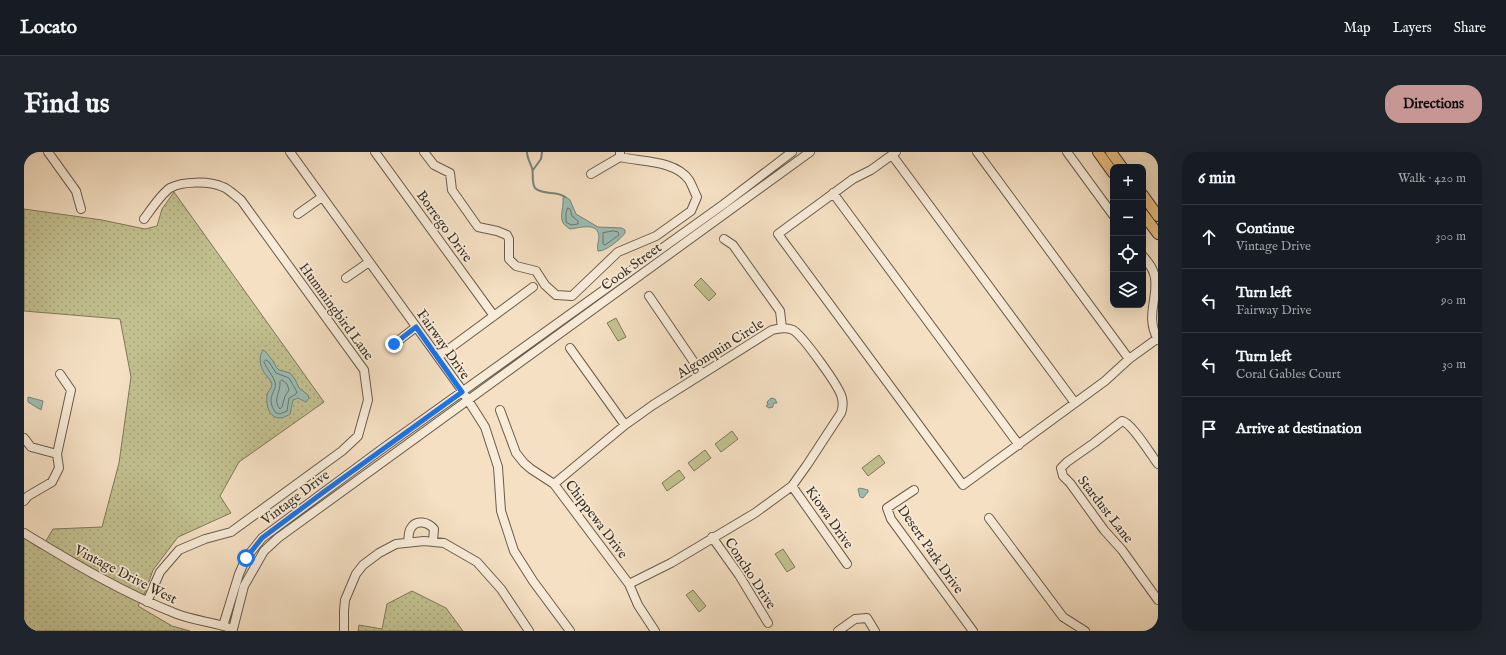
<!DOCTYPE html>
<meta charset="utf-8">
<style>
body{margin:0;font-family:"IM FELL English",serif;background:#20242c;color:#f1f3f6}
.controls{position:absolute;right:12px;top:12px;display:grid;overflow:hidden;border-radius:8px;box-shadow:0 4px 16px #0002}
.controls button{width:36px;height:36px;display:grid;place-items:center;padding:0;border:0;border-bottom:1px solid #363941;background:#171b24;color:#f1f3f6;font:20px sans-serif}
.stop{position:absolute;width:12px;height:12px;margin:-9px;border:3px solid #1a73e8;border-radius:50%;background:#fff}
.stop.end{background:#1a73e8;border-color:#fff;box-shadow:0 1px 4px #0008}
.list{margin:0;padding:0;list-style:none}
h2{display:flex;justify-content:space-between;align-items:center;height:52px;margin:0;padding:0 16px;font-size:17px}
h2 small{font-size:13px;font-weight:400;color:#9ea1a6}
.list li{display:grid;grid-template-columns:26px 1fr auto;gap:12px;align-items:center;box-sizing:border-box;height:64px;padding:0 16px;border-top:1px solid #363941}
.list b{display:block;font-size:15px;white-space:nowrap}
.list p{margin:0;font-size:13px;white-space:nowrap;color:#9ea1a6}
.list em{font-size:13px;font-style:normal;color:#9ea1a6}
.icon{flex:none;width:22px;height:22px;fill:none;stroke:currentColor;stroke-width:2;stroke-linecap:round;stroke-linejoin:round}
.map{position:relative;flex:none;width:1134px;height:479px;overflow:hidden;border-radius:16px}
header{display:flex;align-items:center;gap:24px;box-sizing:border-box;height:56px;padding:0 20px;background:#171b24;border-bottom:1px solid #363941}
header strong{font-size:19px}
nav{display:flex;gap:22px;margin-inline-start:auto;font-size:14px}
.intro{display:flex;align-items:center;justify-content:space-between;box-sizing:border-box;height:96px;padding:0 24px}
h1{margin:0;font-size:28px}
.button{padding:10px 18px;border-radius:16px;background:#c59692;color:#111;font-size:14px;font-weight:700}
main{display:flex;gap:24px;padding:0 24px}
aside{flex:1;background:#171b24;border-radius:16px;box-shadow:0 4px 16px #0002}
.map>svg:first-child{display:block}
</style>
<header>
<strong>Locato</strong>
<nav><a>Map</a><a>Layers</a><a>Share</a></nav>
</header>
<div class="intro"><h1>Find us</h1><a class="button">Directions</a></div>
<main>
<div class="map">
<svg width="1134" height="479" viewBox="0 0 1134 479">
<defs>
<pattern id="grass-dots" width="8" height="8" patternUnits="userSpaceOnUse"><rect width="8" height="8" fill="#c2c08f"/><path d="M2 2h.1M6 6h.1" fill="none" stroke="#a7a57b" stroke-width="1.8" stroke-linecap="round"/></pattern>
</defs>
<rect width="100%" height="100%" fill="#f5e0c3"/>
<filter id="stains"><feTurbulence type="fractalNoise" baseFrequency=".005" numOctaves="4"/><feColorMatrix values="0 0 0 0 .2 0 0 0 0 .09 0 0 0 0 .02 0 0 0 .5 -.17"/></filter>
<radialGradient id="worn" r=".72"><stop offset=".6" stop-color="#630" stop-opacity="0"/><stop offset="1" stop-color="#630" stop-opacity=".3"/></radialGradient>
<path fill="url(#grass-dots)" stroke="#7e785a" d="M150 40 300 250 215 310 196 344 207 361 154 385 129 418 122 438 114 454 148 474 166 479H0V386L17 397 29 377 78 375 95 311 107 225 96 167 0 159V57L78 68 121 77 133 74 138 57Z
M388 439 422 456 439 479H334L335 473 358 477 363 452Z"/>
<path fill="#c2c08f" stroke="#7e785a" d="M677 126 692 142 685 149 670 133Z
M592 166 602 185 594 189 583 171Z
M708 279 714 287 697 300 691 292Z
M681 298 687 306 670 319 664 311Z
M855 303 861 311 844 324 838 316Z
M655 318 661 326 643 339 638 331Z
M759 397 771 415 763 420 751 402Z
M669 438 682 454 675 460 662 443Z"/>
<path fill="#9cbdb5" stroke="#75857b" d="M542 45 546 48 552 62 574 75 598 76 601 78V81C597 87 581 100 574 99 573 95 574 91 575 86 575 69 556 76 546 77 532 69 540 60 539 46Z
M239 198 241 199 249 209 252 215 255 218 266 221 271 227 275 236 284 243 285 246 282 250 274 246 269 248 266 262C250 273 241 259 243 243 244 239 248 236 248 232 247 228 243 225 241 222 236 215 234 205 239 198Z
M4 245 19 249 17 258 4 250Z
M747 246 751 247 753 251H750L749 253V255L745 256 742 254 744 253 743 250Z
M836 336 844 338V340L839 346 836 345 834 337Z"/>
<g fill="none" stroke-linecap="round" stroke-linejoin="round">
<path stroke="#6b766d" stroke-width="1" d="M544 56 546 57 548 64 554 69V72L547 73 542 70V61Z
M590 79 594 80 595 83 581 93 579 92V81Z
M242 208 245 210 252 221 265 226 273 240 272 242 265 246 263 259 256 262 252 261C240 245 254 239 251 230 249 223 243 218 240 210Z
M258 228 263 232 265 238 261 244 258 255 256 257C248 248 257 240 256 230Z"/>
<path stroke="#75857b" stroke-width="2" d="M503 0C503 6 506 10 508 16 510 23 507 29 511 36 519 44 533 38 541 45
M509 18 517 7 518 0"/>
<g stroke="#695c4c" stroke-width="10">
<path id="minor" d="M24 0 52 39 57 57
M266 0 435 234 461 275 474 315 477 359 490 399 509 429 546 479
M351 0 470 164
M400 0 410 13 426 21 428 38 454 75 473 79 483 83 485 87V107L492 114 512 119 521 133 532 143 548 144 594 100 632 84 667 59 673 45C670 39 668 33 665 28 651 8 617 10 596 5V0
M872 0 847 18 829 27 754 82 939 333 1081 229 1105 207 1134 186
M953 0 1105 207
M1043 0 1089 63
M868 3 1051 251
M567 22 596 5
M809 41 995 293
M274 62 298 45
M120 67C126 59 137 42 146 36 159 29 186 29 199 35 205 37 211 44 217 48L340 218 344 248 334 284 318 299 207 380 181 387 155 398 136 420 123 450
M700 87 709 93 756 159 758 176
M1119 104C1124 110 1130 117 1131 126 1134 148 1121 164 1134 188
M322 126 345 110
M625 144 678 222
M370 192 392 175
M546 196 601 273
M414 205 509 135
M476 258 492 301 500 311 507 317 530 332 605 432 614 453 631 479
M0 286 7 295 33 302
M1134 312C1127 303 1108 271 1098 269L1070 291 1043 310 1037 316 1039 324 1046 331 1080 378 1098 398 1134 448
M530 332 601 273 629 253 748 178C755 176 762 175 769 178 778 183 816 235 818 246 819 251 819 256 817 261L783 313 768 334 731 361 647 411 605 432
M768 334 823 412
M890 338 863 356 867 367 949 479
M0 349 4 344 28 330 35 316 33 302 47 238 36 222
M965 366 1039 465 1061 479
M0 381C49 411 99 441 153 462 169 468 187 470 203 475
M688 385 715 423 744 471
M384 390C385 385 384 380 387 376 392 367 404 370 410 377L409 389
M199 474 215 422 222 406 238 386 358 297 700 52 768 0
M209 477 220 434 240 399 254 386 786 0
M320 479V459L321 448 332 422 339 413 355 401 372 392 400 389 420 391 453 410 477 437 505 479
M814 479 831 467 843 466 851 479"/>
</g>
<g stroke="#3a3025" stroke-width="12">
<path id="major" d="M1074 0 1089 21
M1087 0 1098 15
M1119 43 1134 64
M1119 62 1134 82"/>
</g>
<use href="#minor" stroke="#f8ebd8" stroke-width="8"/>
<use href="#major" stroke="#eac082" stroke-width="10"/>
</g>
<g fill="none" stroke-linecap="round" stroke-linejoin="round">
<path stroke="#1a73e8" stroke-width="5" d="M222 406 238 386 301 339 438 240 392 175 370 192"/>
</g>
<g text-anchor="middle" stroke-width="3.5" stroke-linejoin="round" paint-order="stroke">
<g font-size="14" fill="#3a3025" stroke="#f8ebd8">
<text transform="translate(421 74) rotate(54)" y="5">Borrego Drive</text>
<text transform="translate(607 114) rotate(-36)" y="5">Cook Street</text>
<text transform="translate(313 159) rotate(54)" y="5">Hummingbird Lane</text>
<text transform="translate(420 192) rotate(55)" y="5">Fairway Drive</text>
<text transform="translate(696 196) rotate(-32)" y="5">Algonquin Circle</text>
<text transform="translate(271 345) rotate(-37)" y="5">Vintage Drive</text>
<text transform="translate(1082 357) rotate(52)" y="5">Stardust Lane</text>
<text transform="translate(806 365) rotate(55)" y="5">Kiowa Drive</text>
<text transform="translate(573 367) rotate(53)" y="5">Chippewa Drive</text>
<text transform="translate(907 397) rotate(55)" y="5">Desert Park Drive</text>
<text transform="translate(727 421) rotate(57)" y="5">Concho Drive</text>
<text transform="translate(102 422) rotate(27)" y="5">Vintage Drive West</text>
</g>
</g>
<rect width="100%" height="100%" filter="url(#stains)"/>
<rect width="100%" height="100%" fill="url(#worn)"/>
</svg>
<div class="controls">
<button>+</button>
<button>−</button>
<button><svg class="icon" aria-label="locate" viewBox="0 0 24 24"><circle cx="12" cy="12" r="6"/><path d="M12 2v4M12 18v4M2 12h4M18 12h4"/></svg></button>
<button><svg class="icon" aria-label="layers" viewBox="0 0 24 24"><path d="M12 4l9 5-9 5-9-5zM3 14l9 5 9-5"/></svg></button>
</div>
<div class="stop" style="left:222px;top:406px"></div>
<div class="stop end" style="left:370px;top:192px"></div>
</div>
<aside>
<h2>6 min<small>Walk · 420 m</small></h2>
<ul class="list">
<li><svg class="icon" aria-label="ahead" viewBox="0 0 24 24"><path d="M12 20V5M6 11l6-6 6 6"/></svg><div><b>Continue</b><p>Vintage Drive</p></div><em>300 m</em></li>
<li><svg class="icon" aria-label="left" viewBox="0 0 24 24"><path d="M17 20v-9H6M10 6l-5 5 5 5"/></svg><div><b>Turn left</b><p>Fairway Drive</p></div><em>90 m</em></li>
<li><svg class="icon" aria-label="left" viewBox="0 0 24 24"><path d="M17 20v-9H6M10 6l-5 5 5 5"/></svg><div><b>Turn left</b><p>Coral Gables Court</p></div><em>30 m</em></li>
<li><svg class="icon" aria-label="arrive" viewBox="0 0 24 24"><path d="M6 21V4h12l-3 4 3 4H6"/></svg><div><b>Arrive at destination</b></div></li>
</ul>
</aside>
</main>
